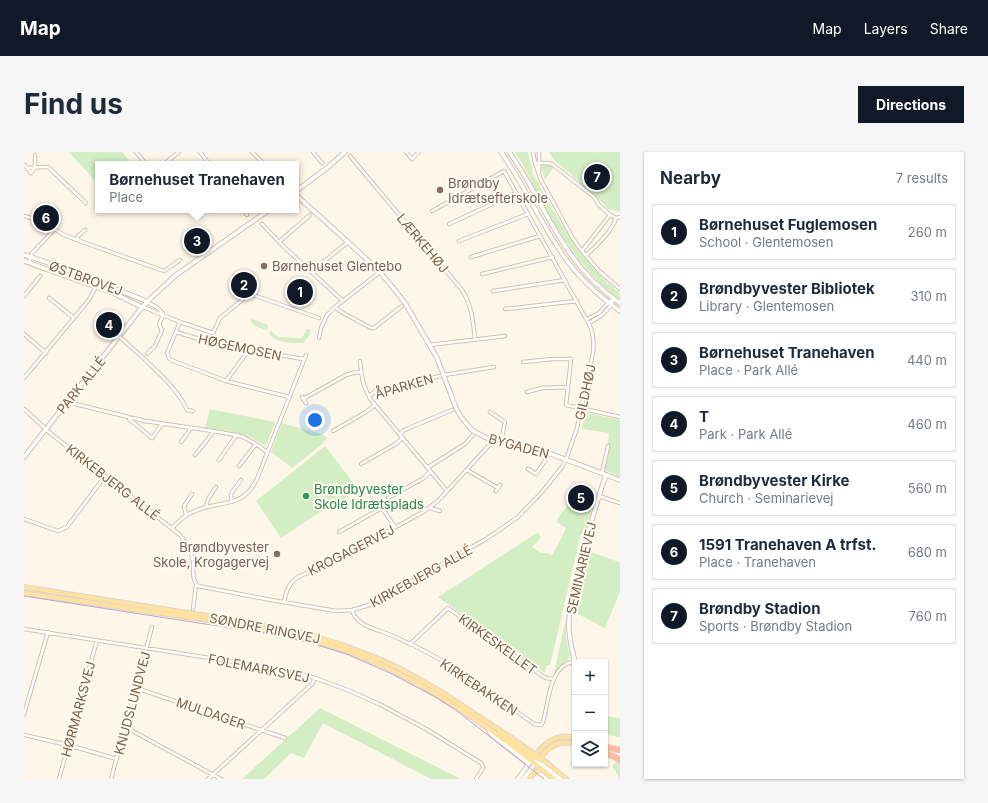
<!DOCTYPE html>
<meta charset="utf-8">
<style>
body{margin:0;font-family:Inter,sans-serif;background:#f6f6f7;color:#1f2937}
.controls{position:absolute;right:12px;bottom:12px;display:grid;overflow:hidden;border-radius:0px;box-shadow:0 1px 3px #0004}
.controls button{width:36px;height:36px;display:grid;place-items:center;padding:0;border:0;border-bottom:1px solid #e0e1e3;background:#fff;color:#1f2937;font:20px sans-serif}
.you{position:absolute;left:291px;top:268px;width:14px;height:14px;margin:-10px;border:3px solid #fff;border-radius:50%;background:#1a73e8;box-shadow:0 0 0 6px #1a73e833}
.badge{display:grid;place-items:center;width:26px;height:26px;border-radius:50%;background:#111827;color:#fff;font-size:13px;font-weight:700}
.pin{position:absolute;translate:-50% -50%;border:2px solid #fff;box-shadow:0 1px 4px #0006}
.popup{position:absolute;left:71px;top:9px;width:204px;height:52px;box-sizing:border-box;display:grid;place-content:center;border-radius:0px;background:#fff;filter:drop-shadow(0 1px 3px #0005);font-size:13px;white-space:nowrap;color:#747a83}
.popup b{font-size:15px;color:#1f2937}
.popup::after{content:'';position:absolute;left:50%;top:100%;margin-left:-8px;border:8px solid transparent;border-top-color:#fff}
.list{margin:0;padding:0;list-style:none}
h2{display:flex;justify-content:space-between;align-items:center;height:52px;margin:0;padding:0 16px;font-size:17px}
h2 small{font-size:13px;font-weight:400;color:#747a83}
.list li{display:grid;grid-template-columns:26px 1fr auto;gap:12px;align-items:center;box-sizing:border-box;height:56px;margin:0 8px 8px;padding:0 8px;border:1px solid #e0e1e3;border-radius:0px}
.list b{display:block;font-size:15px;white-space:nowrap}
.list p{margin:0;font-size:13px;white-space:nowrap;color:#747a83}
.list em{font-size:13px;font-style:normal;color:#747a83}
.icon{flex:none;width:22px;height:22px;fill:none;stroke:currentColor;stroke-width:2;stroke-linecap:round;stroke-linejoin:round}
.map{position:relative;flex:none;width:596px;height:627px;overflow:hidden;border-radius:0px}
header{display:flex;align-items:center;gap:24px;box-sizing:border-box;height:56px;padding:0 20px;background:#111827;color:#fff}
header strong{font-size:19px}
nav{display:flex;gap:22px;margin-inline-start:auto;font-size:14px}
.intro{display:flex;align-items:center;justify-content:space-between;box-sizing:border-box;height:96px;padding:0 24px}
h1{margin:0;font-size:28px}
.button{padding:10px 18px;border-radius:0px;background:#111827;color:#fff;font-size:14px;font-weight:700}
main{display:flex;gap:24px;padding:0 24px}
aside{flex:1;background:#fff;border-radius:0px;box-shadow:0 1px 3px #0004}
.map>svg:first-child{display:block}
</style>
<header>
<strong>Map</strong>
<nav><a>Map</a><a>Layers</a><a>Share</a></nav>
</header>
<div class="intro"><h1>Find us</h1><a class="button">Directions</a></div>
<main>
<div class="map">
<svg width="596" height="627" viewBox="0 0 596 627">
<rect width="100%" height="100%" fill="#fef7e9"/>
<path fill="#d3eec5" d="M45 0H98L108 12H74V32Z
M492 0H504L509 22 512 27C535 69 557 111 596 141V148C557 119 532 77 509 34 507 30 506 25 503 20 500 14 496 8 492 2Z
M525 0H596V60L585 57 581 54 571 43 529 7Z
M519 13H525L530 15 521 28 517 15Z
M227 167C234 168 237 171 244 173V176L241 178 230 173 227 170Z
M283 177H284L286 178V183L279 191C268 191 253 192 245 182L247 178 250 182 255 185 276 186 279 184Z
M186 257 251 270 243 292 241 294C220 280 206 279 181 276Z
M563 261 596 268V324L580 318 585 281 558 277 561 263Z
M258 271 298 282 303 286 296 294 268 316 247 300Z
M301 294 335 338 287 366 257 386 232 349Z
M554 332 560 333 569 340 568 348 564 356 567 358 561 383 557 382 526 513H523L521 521 414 445 514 380 517 385 508 395 517 401H523L528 403 537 387 542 376 532 370 537 361 543 355 544 341 547 334Z
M562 398 595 410H596V440L581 476 548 459 550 442Z
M542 467V485L546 505C543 510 535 515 530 521Z
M296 556 437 627H407L299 571 280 606 267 601 240 627H218Z
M581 564 596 566V585L582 583 581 582V571L586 572 581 571Z
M593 609 596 612V627H595V625L588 614Z"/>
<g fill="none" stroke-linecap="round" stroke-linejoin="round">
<g stroke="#d3c0ad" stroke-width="4.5">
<path id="minor" d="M112 0 122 12
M176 0 185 12
M228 0 240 12
M289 0 298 11
M382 0 388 7 395 0
M509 0 511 11 517 28 548 85 558 99 575 119 596 137
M326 4 438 138C448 153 449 170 451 187
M511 11H523L528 12 570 45 575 53 586 63 558 99
M140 12 155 0
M0 13 3 16 19 15H24L62 51
M3 16 7 21 11 15V3
M515 19V0
M220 58 223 63
M586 63 592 66 596 65
M0 64 23 71 38 82 53 88 140 119 156 108
M238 72 259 94 319 149
M425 72 492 41
M53 88 54 84 61 78
M435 89 504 62
M255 90 286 63
M562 103C572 95 589 78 592 66
M447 105 516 84
M5 111 8 101 11 98 31 77
M287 120 324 90
M458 122 529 105
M469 139 541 128
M0 144 16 124
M25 146 50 166
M123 150C129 153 136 156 139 162
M119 155 156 170 189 181 196 166 223 144 227 143 232 144 295 166
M311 155 319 161 347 176H350L378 154
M481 157 553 149
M563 167 575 161 584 151 589 147
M156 170 143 201 145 206 147 208 202 229 265 245
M565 171C576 165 585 159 590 147
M152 180C195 194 236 200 280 207
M0 182 22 201
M95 184C115 203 153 233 163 258L169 259
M295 186 297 176 303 163 311 155 356 120
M405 193 481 184
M123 202 131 194 138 178 135 173 139 163
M336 209C338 226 338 232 347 248L423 339
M499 210 529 207H547L542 253 596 265
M420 223 470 215
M0 226 64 149 72 135
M202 229 222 202 223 199
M503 240 518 236 544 235
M345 244 352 239 416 224
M278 245 282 251
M279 247 322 223 329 221 337 220
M51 252 121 269 189 279 212 283 219 285 232 292 243 300
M0 257 26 281 156 383C163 391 167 399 169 409 170 417 167 427 174 434L247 448 312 459 328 458 345 453 462 387 494 365 518 340 538 315 542 308 553 276 569 201C570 191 570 183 566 174L480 19 408 59
M466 260 481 270 477 290
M105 265V267L128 286 138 272
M309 279 342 260 351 253
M376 282 379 279 385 276 428 258
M157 290 165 279 166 276
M171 303 187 283 189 279
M195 308 209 288 212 283
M337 312 370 293 379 286
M215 314 232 292
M403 316 441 292 449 283
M504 317 512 322 521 309 525 302
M443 318 474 336
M578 321 584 294
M472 339 476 333
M575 344 596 351
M364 346 400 326 406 320
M208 350 207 343 208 340 217 328
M182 355 184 347 192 335
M406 356 416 359
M162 363 160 354 168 342
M0 367 34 379 43 375 81 324
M148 376C155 369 162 362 171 359 196 348 219 357 233 327L282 203
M315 380 356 357 358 356 371 375
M260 450C262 439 265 431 274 425L312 408 399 360 414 349 469 289
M169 457 172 433
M328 458C329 462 331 465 334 468 340 475 351 477 359 480 367 483 376 487 384 491 427 510 465 540 503 567L510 572 517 573 519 570C524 553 525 522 542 512 545 511 548 510 551 509
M0 477 249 516 291 526 326 539 355 552 402 577 457 611 459 614V616L452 627
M386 492 424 456 517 523 522 526 529 527
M112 536 261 586
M0 562 24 480
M101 575 197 627
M0 583 44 593 93 607
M35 627 73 488
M87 627 128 475
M184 627 288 532 291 526"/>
</g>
<g stroke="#d3c0ad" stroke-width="5.5">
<path id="tertiary" d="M477 0C501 34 517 72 541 106 556 127 575 144 596 159
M485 0C507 30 521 64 541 94 556 117 574 136 596 151
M272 39 303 16 321 0
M272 43 324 90 356 120 370 137 381 151 413 206 432 256 437 265 447 277 451 280 469 289 506 294 596 328
M0 103C28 111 55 123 82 134 96 139 110 143 123 150
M0 109 89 141 118 155
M0 305 115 159 127 146 152 123 245 58
M551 510C548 497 544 484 545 471 545 453 551 435 555 417 563 385 571 354 582 323
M465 579 469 584 503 610V614
M494 627 507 609C519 610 527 621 536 627
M499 627 511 612"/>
</g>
<g stroke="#ddd5d0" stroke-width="6">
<path id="primary" d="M0 435 234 472 280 481 321 494 357 508 375 516 416 539 489 587 523 611 542 627
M0 441C59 450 118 458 177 467 232 476 287 484 339 505 409 534 471 579 530 627
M474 582 487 590 509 606H516
M511 604C521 590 534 581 551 586
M515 607C525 595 534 587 551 592
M504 627 511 620 518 617"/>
</g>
<g stroke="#ddd5d0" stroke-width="7">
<path id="motorway" d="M581 595 596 598
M581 601 591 605 596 608"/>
</g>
<use href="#minor" stroke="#fff" stroke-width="2.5"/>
<use href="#tertiary" stroke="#fff" stroke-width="3.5"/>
<use href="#primary" stroke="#ffe29f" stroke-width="4"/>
<use href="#motorway" stroke="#fdbb9b" stroke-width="5"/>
<path stroke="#bca5cb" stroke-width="1" d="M0 444 246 482 287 491 325 503 368 522 413 546 433 559 520 627"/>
</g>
<g fill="#8d6e63" stroke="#fffbf1" stroke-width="1.5">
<circle cx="416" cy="38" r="4"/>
<circle cx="240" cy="114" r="4"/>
<circle cx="253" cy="402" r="4"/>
</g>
<circle fill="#2e9e5b" stroke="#fffbf1" stroke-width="1.5" cx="282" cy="344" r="4"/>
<g text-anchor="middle" stroke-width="4" stroke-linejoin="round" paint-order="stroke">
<g font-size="13" fill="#785e54" stroke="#fffbf1" text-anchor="start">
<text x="424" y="36">Brøndby<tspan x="424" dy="15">Idrætsefterskole</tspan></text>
<text x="248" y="119">Børnehuset Glentebo</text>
<text x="245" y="400" text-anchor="end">Brøndbyvester<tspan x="245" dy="15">Skole, Krogagervej</tspan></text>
</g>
<g font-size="13" fill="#7c5f49" stroke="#fffbf1">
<text transform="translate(399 91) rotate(50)" y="5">LÆRKEHØJ</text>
<text transform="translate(62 126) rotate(20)" y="5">ØSTBROVEJ</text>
<text transform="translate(216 195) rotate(12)" y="5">HØGEMOSEN</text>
<text transform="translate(57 233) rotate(-51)" y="5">PARK ALLÉ</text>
<text transform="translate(380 234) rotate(-16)" y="5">ÅPARKEN</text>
<text transform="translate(561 240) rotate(-78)" y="5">GILDHØJ</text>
<text transform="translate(495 294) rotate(15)" y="5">BYGADEN</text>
<text transform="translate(89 330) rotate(38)" y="5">KIRKEBJERG ALLÉ</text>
<text transform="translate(327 398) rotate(-27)" y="5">KROGAGERVEJ</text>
<text transform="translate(557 416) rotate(-77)" y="5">SEMINARIEVEJ</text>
<text transform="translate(397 424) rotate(-29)" y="5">KIRKEBJERG ALLÉ</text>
<text transform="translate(241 476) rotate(11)" y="5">SØNDRE RINGVEJ</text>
<text transform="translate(474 492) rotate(36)" y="5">KIRKESKELLET</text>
<text transform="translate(235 516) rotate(11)" y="5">FOLEMARKSVEJ</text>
<text transform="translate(455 535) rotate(34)" y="5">KIRKEBAKKEN</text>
<text transform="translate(108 551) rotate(-75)" y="5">KNUDSLUNDVEJ</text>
<text transform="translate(54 557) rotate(-75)" y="5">HØRMARKSVEJ</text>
<text transform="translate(187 561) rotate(19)" y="5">MULDAGER</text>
</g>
<g font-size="13" fill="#27864d" stroke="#fffbf1" text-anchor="start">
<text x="290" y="342">Brøndbyvester<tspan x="290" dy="15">Skole Idrætsplads</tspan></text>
</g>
</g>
</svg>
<div class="controls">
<button>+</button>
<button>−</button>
<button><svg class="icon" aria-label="layers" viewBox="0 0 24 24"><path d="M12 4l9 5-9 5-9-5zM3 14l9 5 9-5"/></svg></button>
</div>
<div class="you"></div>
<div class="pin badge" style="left:276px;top:140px">1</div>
<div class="pin badge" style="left:220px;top:133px">2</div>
<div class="pin badge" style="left:173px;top:89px">3</div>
<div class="popup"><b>Børnehuset Tranehaven</b>Place</div>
<div class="pin badge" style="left:85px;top:173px">4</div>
<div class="pin badge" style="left:557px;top:346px">5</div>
<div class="pin badge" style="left:22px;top:66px">6</div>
<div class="pin badge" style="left:573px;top:25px">7</div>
</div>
<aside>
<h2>Nearby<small>7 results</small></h2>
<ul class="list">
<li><span class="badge">1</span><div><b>Børnehuset Fuglemosen</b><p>School · Glentemosen</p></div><em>260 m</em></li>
<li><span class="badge">2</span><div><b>Brøndbyvester Bibliotek</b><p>Library · Glentemosen</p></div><em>310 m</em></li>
<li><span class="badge">3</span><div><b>Børnehuset Tranehaven</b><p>Place · Park Allé</p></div><em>440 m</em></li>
<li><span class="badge">4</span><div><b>T</b><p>Park · Park Allé</p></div><em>460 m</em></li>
<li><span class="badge">5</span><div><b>Brøndbyvester Kirke</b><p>Church · Seminarievej</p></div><em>560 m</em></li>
<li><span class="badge">6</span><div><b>1591 Tranehaven A trfst.</b><p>Place · Tranehaven</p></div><em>680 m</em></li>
<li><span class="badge">7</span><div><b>Brøndby Stadion</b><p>Sports · Brøndby Stadion</p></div><em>760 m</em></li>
</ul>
</aside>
</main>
